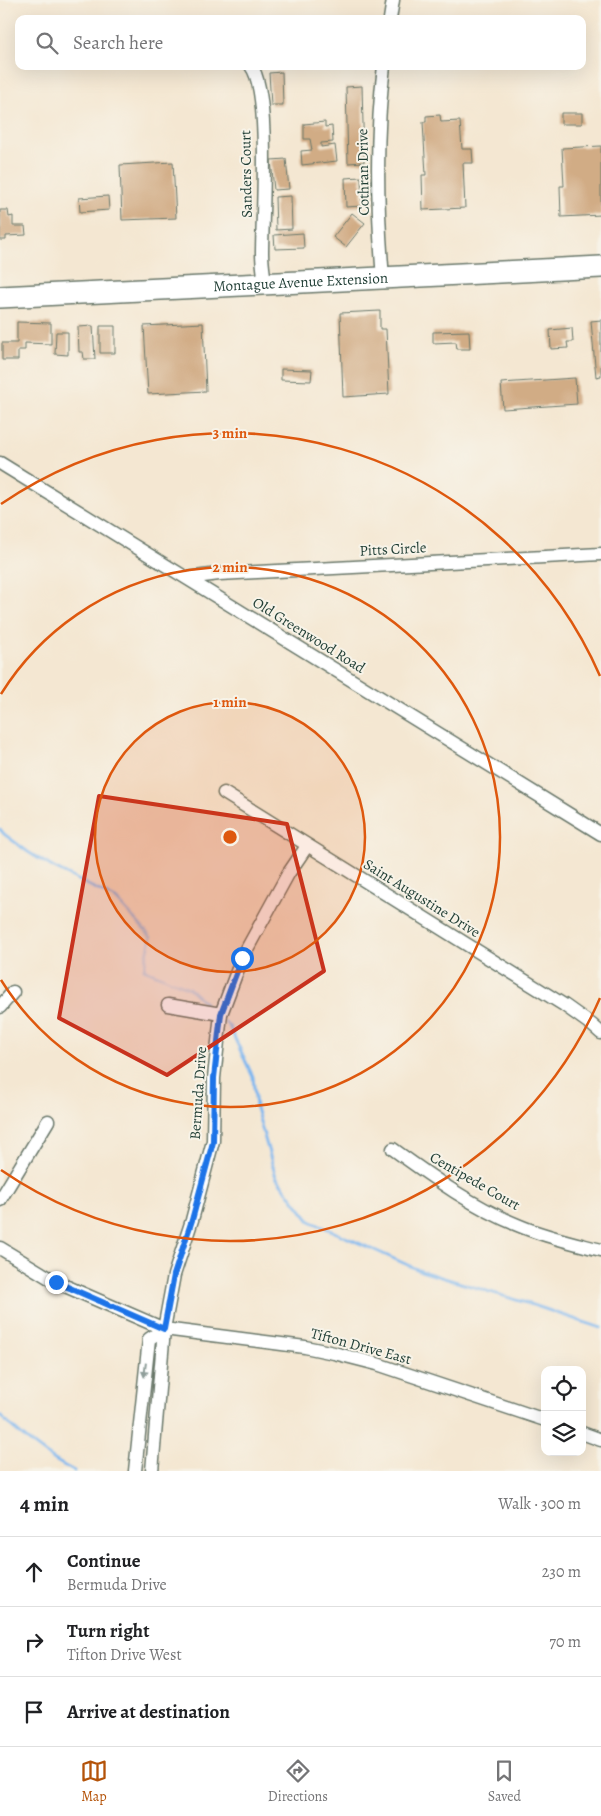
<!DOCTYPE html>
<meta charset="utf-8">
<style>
body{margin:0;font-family:Alegreya,serif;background:#f6f6f6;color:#202124}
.controls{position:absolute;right:15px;bottom:15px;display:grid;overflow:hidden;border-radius:10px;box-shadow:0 5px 20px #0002}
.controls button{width:45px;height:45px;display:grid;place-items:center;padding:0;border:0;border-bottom:1px solid #e0e0e0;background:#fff;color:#202124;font:25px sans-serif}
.stop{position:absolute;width:15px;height:15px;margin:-11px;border:4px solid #1a73e8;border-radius:50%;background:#fff}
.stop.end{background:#1a73e8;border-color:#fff;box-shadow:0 1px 5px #0008}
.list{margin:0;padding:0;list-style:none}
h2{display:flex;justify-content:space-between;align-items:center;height:65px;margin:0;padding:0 20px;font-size:21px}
h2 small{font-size:16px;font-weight:400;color:#757577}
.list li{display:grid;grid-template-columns:32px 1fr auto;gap:15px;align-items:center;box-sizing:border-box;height:70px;padding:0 20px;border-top:1px solid #e0e0e0}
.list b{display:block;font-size:19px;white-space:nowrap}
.list p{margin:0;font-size:16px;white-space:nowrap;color:#757577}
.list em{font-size:16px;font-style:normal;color:#757577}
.icon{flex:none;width:28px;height:28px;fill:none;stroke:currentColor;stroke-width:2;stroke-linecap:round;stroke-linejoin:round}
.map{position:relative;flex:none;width:601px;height:1471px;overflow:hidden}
.search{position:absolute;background:#fff;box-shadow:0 5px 20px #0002;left:15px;right:15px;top:15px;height:55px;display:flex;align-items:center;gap:12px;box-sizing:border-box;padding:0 18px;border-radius:10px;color:#757577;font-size:19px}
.sheet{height:275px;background:#fff}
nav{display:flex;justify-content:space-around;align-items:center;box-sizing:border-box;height:70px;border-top:1px solid #e0e0e0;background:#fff;font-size:14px;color:#757577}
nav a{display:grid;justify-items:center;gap:2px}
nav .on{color:#b45309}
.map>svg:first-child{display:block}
</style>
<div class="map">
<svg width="601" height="1471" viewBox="0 0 601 1471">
<rect width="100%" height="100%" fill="#f7f3e8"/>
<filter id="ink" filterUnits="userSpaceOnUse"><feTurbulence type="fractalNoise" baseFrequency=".02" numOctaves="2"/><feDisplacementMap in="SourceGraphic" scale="10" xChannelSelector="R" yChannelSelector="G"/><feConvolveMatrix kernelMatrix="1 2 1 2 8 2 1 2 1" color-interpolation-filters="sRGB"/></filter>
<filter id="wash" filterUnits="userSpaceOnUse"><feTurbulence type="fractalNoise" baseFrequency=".0096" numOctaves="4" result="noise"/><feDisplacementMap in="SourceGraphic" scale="20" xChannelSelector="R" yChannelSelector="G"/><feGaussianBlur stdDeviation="1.12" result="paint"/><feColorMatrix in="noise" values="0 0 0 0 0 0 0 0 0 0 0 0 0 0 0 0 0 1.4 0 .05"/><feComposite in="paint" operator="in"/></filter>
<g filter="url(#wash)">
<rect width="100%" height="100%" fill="#f4e7d2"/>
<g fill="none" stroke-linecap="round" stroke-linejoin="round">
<path stroke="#7eb7ef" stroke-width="3" d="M0 829 4 834 28 852 54 868 116 899 151 937 144 969 189 988 205 1003
M225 1022 229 1026 253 1077 256 1108 276 1177 310 1221 421 1271 533 1305 601 1328
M0 1416C23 1437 46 1457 74 1471"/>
</g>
<g id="blocks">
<path fill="#d1ac85" d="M282 72 283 105H271L269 73Z
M362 86 364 162 348 163 346 87Z
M561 113H582V124H561Z
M440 115 441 122 460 121 462 149H472L473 163H463L465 208 423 210 422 175H426L423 122H426V116Z
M325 122V127L332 126 333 142 321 143V147L335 145 337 161 302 165 301 151 312 150 310 139H304V124Z
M601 146V215L561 217 560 186H564L562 148Z
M286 159 289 189 274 190 271 160Z
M173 162 176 218 122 220 120 165Z
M361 177 362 206 346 207 345 178Z
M108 196 109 210 80 212 79 198Z
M291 196 292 229 276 230 275 197Z
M0 210H8L9 217 13 216V226H25L26 235 6 236V240H0Z
M352 213 365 223 346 247 333 237Z
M303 233 304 248 275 249 274 235Z
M380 311V329H386L389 394 343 397 340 313Z
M601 320V376L596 377 591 321Z
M17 322 51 323V344L25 343V350H18V360H2V343H17Z
M203 323 206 391 148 394 144 326Z
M93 326 95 359H84L83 352H79L78 327Z
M100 326H115V353H100Z
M572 328 573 342H567L568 348 551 349 550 330Z
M469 331 470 349H457L456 342 433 343V332Z
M56 332H68V355L55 354Z
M281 369 312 370 311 381 281 380Z
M575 378 577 404 503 409 501 383Z"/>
</g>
</g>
<g filter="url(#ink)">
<use href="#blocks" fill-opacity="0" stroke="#6a786b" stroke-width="1"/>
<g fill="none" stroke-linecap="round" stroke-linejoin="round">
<g stroke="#6a786b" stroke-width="15">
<path id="minor" d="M390 19 393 0
M251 66C271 92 262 216 262 253 262 264 264 274 265 284
M383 278C377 207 375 137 384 66
M0 463 601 834
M187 578 219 574 601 554
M224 793 564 1005 592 1025 601 1033
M168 1005 221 1014
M0 1007 13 992
M393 1149C433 1178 475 1208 520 1226 546 1237 574 1243 601 1250
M0 1200 48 1121
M0 1248 56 1282 164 1329 305 1347 334 1353 377 1364 545 1420
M582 1433 601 1440
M135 1471 149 1339 164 1329
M152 1471 164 1329 174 1275 192 1220 213 1141 214 1078 221 1014 242 958 288 874 307 846"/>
</g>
<g stroke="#6a786b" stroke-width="24">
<g id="trunk">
<path id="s1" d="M0 297 601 267"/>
</g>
</g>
<use href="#minor" stroke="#fff" stroke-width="12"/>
<use href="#trunk" stroke="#fff" stroke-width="21"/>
</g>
<defs><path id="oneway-solid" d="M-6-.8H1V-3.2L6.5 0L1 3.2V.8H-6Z" transform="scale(1.25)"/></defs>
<use fill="#8f9e9a" href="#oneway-solid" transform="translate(145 1370) rotate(97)"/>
</g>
<g fill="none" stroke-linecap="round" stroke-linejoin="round" filter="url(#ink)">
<path stroke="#1a73e8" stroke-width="6" d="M56 1282 164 1329 174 1275 192 1220 213 1142 214 1078 221 1014 242 958"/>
</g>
<path fill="#c8321e" fill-opacity="0.2" stroke="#c8321e" stroke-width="4" stroke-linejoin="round" d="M99 796 287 824 324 971 167 1075 59 1018Z"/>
<circle cx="230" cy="837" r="135" fill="#de580e" fill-opacity=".12"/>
<g fill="none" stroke="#de580e" stroke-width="2.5">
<circle cx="230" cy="837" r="135"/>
<path d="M1 694A270 270 0 1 1 1 980"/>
<path d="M600 998A404 404 0 0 1 1 1170M1 504A404 404 0 0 1 600 676"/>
</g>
<g text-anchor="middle" stroke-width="4" stroke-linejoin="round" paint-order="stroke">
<g font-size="15" fill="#1f3d34" stroke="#f7f3e8">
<text transform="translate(363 172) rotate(-91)" y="5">Cothran Drive</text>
<text transform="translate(246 174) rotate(-91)" y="5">Sanders Court</text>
<text dy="5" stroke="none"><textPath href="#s1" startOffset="301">Montague Avenue Extension</textPath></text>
<text transform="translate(393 549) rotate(-3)" y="5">Pitts Circle</text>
<text transform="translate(309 635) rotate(32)" y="5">Old Greenwood Road</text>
<text transform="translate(422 898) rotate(32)" y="5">Saint Augustine Drive</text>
<text transform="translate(198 1093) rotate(-86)" y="5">Bermuda Drive</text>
<text transform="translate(475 1181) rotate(30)" y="5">Centipede Court</text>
<text transform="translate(361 1346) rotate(15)" y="5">Tifton Drive East</text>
</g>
</g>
<circle cx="230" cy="837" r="8" fill="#de580e" stroke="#f7f3e8" stroke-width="2.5"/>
<g font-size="15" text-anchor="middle" font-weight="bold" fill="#de580e" stroke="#f7f3e8" stroke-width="4" stroke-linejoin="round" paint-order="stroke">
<text x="230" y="438">3 min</text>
<text x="230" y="572">2 min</text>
<text x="230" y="707">1 min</text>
</g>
</svg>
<div class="controls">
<button><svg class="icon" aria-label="locate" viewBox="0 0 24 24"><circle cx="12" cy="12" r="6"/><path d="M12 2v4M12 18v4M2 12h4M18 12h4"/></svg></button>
<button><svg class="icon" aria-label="layers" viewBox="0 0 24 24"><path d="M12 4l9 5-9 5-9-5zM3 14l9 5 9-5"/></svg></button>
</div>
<div class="stop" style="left:242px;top:958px"></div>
<div class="stop end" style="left:56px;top:1282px"></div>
<div class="search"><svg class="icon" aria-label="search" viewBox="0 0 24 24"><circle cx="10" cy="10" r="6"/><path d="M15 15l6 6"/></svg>Search here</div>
</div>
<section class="sheet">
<h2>4 min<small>Walk · 300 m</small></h2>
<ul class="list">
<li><svg class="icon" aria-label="ahead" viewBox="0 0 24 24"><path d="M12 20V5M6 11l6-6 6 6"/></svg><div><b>Continue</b><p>Bermuda Drive</p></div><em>230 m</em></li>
<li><svg class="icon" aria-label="right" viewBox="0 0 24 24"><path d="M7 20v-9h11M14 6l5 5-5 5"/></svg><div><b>Turn right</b><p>Tifton Drive West</p></div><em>70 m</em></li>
<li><svg class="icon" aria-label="arrive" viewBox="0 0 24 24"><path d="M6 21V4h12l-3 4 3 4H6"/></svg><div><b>Arrive at destination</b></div></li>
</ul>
</section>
<nav>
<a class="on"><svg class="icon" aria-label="map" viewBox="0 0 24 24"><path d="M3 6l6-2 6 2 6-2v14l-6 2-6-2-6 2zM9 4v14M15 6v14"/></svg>Map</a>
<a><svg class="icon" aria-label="directions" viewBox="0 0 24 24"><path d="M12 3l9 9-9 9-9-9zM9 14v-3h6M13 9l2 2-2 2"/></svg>Directions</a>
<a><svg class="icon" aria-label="saved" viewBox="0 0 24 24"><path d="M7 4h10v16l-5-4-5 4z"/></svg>Saved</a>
</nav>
